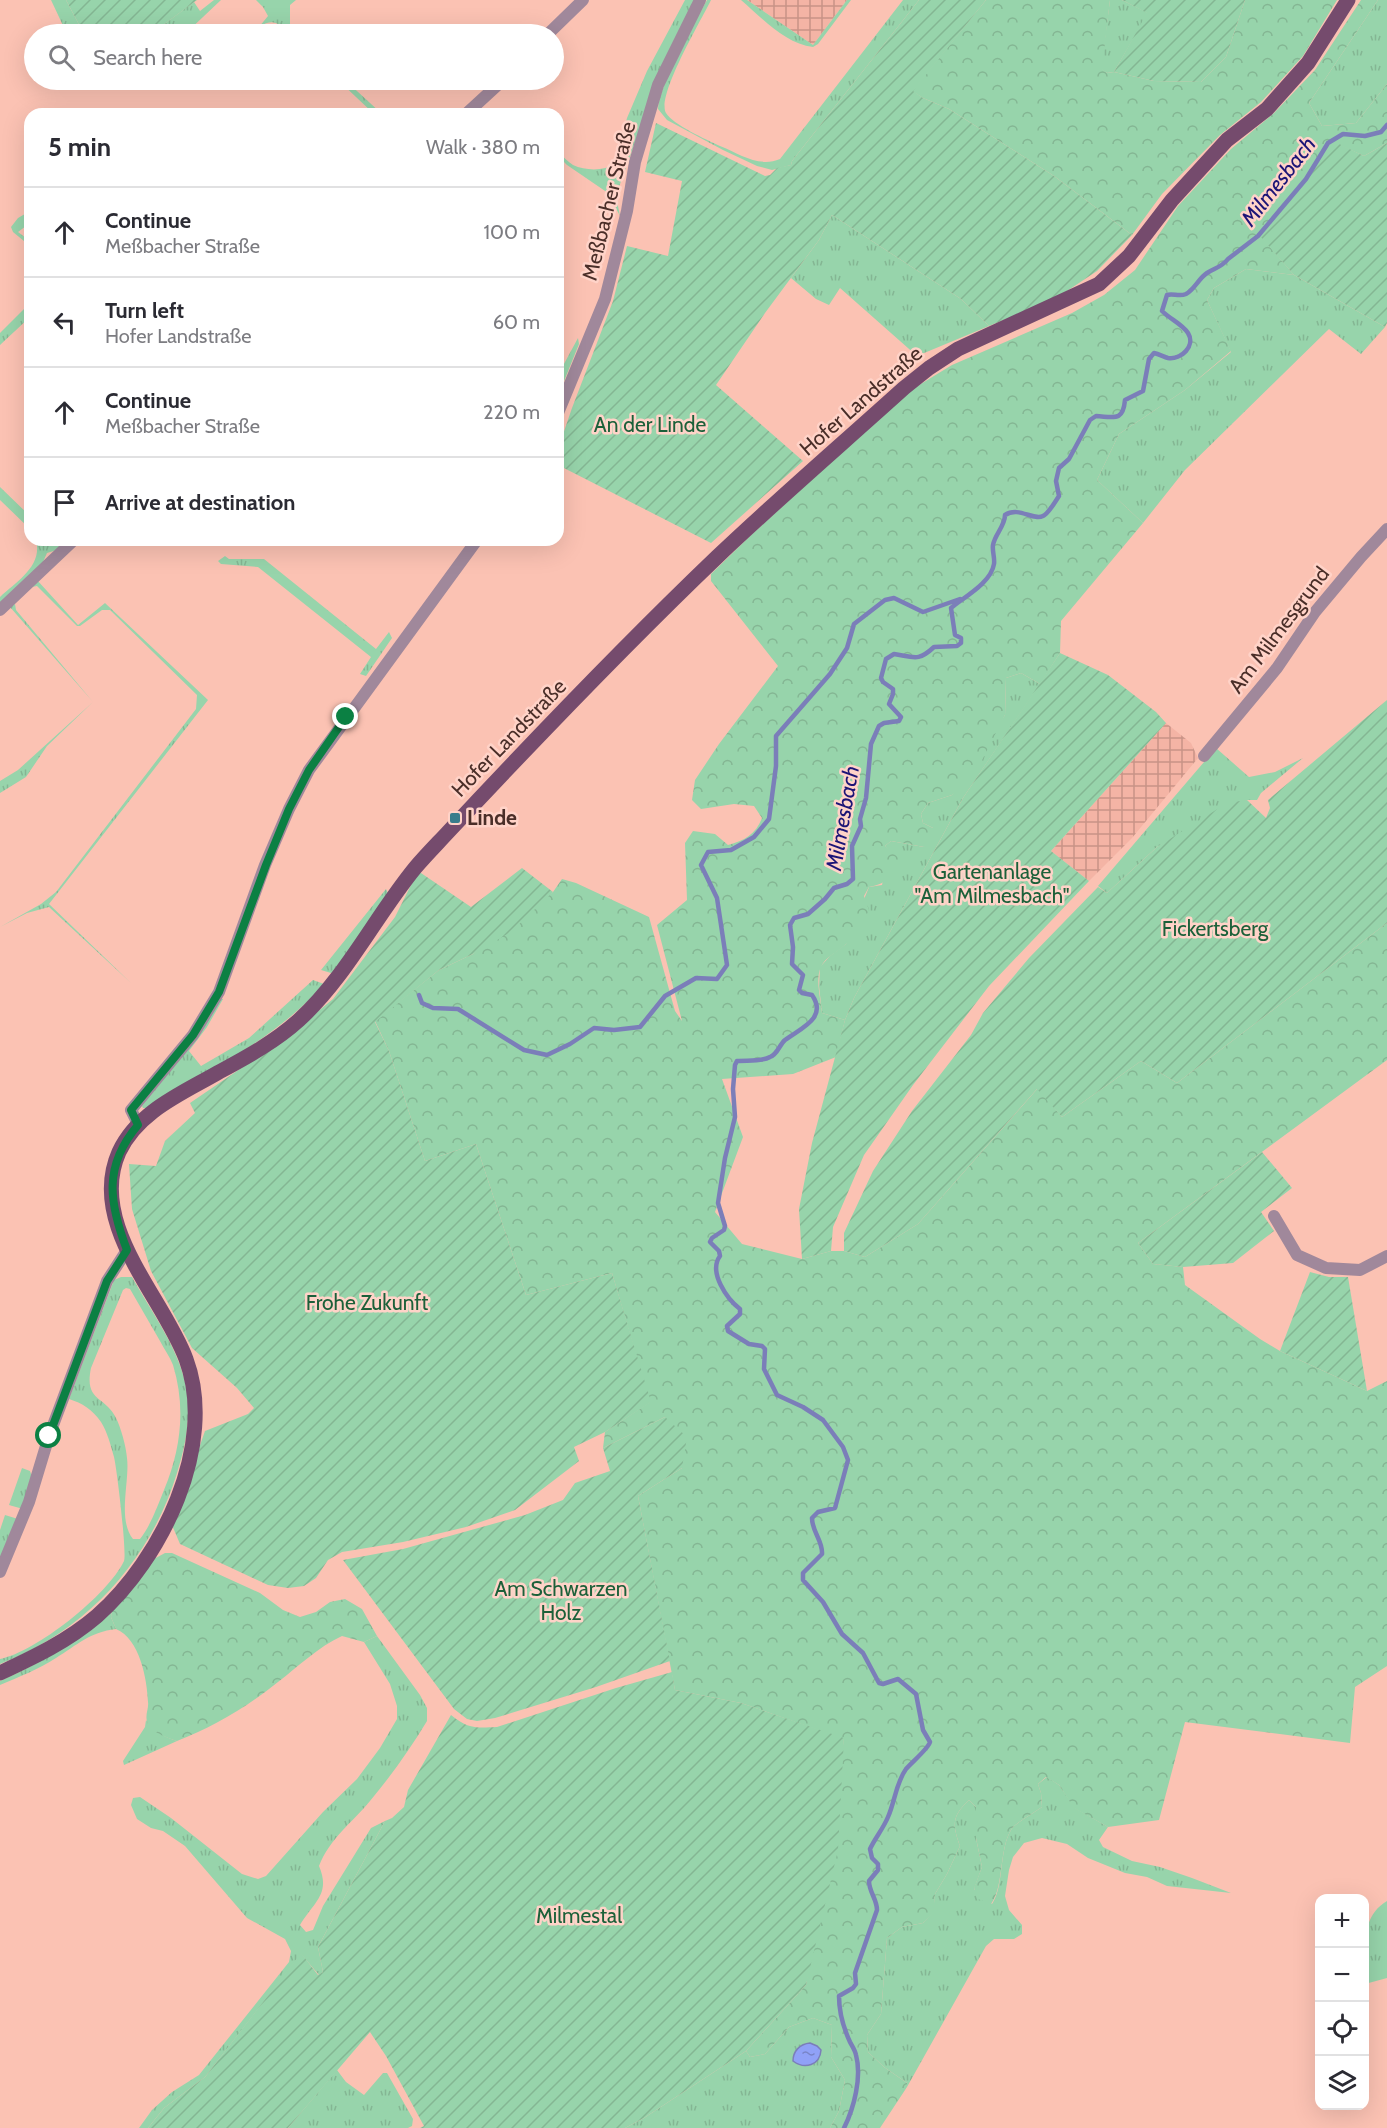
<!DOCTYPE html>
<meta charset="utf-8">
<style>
body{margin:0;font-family:Cabin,sans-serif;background:#f2f2f3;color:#2b2b33}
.controls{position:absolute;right:18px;bottom:18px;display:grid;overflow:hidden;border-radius:12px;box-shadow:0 6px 24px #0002}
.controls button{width:54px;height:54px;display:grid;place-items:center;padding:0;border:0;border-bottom:2px solid #e1e1e2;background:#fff;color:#2b2b33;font:30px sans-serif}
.stop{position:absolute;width:18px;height:18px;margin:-14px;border:4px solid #0b8043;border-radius:50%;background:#fff}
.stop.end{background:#0b8043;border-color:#fff;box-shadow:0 2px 6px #0008}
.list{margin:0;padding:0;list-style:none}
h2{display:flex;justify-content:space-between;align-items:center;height:78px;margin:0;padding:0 24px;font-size:26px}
h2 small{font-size:20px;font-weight:400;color:#7c7c81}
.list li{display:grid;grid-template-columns:39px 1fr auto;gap:18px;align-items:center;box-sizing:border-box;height:90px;padding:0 24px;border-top:2px solid #e1e1e2}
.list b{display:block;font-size:22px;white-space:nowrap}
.list p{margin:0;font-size:20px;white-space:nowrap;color:#7c7c81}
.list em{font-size:20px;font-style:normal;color:#7c7c81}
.icon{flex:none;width:33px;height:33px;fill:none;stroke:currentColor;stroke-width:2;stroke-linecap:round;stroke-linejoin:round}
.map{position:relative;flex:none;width:1387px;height:2128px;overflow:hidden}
.search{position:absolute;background:#fff;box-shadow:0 6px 24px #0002;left:24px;top:24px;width:540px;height:66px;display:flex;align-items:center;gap:15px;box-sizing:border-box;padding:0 21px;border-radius:33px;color:#7c7c81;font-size:22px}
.panel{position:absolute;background:#fff;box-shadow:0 6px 24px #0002;left:24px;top:108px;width:540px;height:438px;border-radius:18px}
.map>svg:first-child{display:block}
</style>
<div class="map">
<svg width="1387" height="2128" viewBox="0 0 1387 2128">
<defs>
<pattern id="industrial-grid" width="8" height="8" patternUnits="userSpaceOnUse" patternTransform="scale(1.5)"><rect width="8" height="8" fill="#f4b4a5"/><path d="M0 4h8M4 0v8" fill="none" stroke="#c89386"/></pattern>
<pattern id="grass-tufts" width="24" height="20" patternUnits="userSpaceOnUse" patternTransform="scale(1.5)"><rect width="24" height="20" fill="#97d4ab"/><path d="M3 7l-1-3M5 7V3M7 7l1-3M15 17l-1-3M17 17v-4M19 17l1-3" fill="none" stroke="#84b693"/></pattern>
<pattern id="forest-crowns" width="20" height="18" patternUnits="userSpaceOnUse" patternTransform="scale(1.5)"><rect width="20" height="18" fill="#97d4ab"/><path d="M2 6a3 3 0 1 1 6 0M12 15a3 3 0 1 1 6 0" fill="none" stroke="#84b693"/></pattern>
<pattern id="garden-furrows" width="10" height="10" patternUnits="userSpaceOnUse" patternTransform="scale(1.5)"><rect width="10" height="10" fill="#97d4ab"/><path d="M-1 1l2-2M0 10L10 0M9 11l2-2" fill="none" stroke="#84b693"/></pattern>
<pattern id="water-ripples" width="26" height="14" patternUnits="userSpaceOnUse" patternTransform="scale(1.5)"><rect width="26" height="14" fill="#90a1f7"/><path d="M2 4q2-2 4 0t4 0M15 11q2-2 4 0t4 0" fill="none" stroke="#7884c8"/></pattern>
</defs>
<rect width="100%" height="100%" fill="#fbc2b3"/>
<path fill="url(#industrial-grid)" d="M747 0H847L813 45Z
M1166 723 1191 743 1198 758 1132 838 1089 881 1051 851Z"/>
<path fill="url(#grass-tufts)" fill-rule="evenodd" d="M51 0H66L84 34H67Z
M214 0H221L185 34H151L194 2 200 11Z
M256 0H296L290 5V27L297 34C280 35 281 13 259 27L268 16 263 7Z
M685 0H698L661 71 620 184 617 201 620 216 608 193 567 165 558 156V152C563 156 568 162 573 165 586 171 604 171 615 164L627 118 647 71Z
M707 0H711C702 19 656 96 666 113 672 124 707 140 720 146 740 154 759 168 780 159L903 0H919L792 161 791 165 772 170 757 166 723 150 667 120 658 109C659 85 694 23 707 0Z
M741 0H747L813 45 847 0H851L818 44 813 47C785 44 761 17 741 0Z
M1110 0H1122L1148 13 1114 72 1107 73 1101 69Z
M1378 0H1387V84L1356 123 1322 126 1309 103Z
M338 80H345L382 114H374Z
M30 211V223L18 232 30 241V246L13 232 11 227 18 218Z
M832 215 961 299 989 326 917 356 840 288 829 305 816 299 791 278 819 240Z
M1246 269 1294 275 1385 327 1361 354 1329 329 1185 470 1143 523 1097 480 1119 434 1185 390 1231 352 1207 300 1214 288Z
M30 303V317L0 345V333Z
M578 338 579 344 558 396V375Z
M0 487 30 516V529L0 500Z
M36 540H55L61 545 60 549 47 553 43 562 0 607V597C17 581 43 566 36 540Z
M225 556 229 559H264L376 649 389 632 392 638 366 676 360 674 371 657 258 567 221 564 218 561Z
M37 580 78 625 105 603 208 700 49 904 131 983 49 907 27 913 0 927 41 904 56 892 196 709 197 695 110 610H102L80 626H77L37 586 32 587Z
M15 604 16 610 93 702 47 746 26 777 0 793V781L18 770 93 702 10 607Z
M1021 673 1040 684 963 798 854 998 845 1020 822 1013 819 986 820 967 830 956 846 944 869 887 882 885 889 851 885 846 891 841 924 847 933 828 923 823 921 814 928 803 952 795 1005 715 1006 678Z
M1216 748 1249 777 1275 772 1303 758 1261 793 1257 800H1247L1157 847 1107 893 1098 886Z
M386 889 389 895 335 971 331 973 321 970Z
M313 980 324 984C276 1039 208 1071 146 1108H143L142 1106 219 998 223 999 207 1027 189 1051 201 1066 249 1038Z
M121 1277H132C152 1313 181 1351 187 1392 191 1420 185 1447 177 1473 150 1561 86 1631 0 1664V1659C36 1652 108 1595 124 1561 127 1554 117 1469 114 1457 111 1446 107 1431 101 1422 93 1410 82 1403 69 1399L114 1280ZM126 1288 130 1289C140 1306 150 1324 160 1341 164 1349 170 1357 173 1365 186 1407 181 1450 164 1490 157 1507 151 1525 140 1539H133C117 1519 130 1481 127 1458 126 1446 121 1428 116 1418 105 1395 84 1402 91 1368L123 1290Z
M22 1468 30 1471 32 1477 23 1509 9 1505Z
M5 1515 18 1519 0 1565V1530Z
M112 1610 111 1617 116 1629C90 1632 77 1645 56 1658 39 1669 19 1677 0 1685V1681C42 1663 77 1640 112 1610Z
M377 1636 420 1695 427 1708V1721C410 1749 391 1776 370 1801 352 1823 330 1838 319 1866 331 1894 314 1902 300 1925L306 1932 313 1930 323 1906 371 1828 385 1821 318 1947 323 1972 319 1975 301 1954 205 2077 164 2108 148 2128H139L152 2110 172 2092 199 2075 289 1962 291 1951 285 1939 247 1918 185 1846 163 1831 151 1828 137 1819 131 1805 133 1798 140 1797 171 1818 242 1874 258 1879 266 1876 323 1812 357 1779 380 1748 397 1719V1706L390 1684 364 1642Z
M146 1720C153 1732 165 1737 177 1741L124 1765 123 1761 145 1727Z
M1047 1777 1059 1785 1075 1808 1108 1827 1099 1840 1103 1847 1132 1861 1160 1867 1192 1878 1231 1893 1167 1886 1147 1877 1125 1873 1088 1858 1067 1844 1042 1838 1024 1843 1013 1857 1009 1870 1005 1896 1009 1910 1022 1925V1934L1014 1939H994L986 1946 907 2087V2083L884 2067 868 2052 867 2035 881 2014 887 1938 902 1927 923 1923 933 1913 935 1894 947 1874 960 1846C952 1824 952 1816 969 1800L976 1807V1838L982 1867 974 1889 992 1904C1004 1887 999 1849 1011 1830 1015 1823 1034 1813 1042 1807L1041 1793 1038 1784Z
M1387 1901V1978L1365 1984C1364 1956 1359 1917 1387 1901Z
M813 2018 832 2025 831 2057 845 2080 839 2111 830 2128H625L644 2118 746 2051 750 2057 765 2054 789 2027Z
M337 2070 346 2082 364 2095 383 2073H387L413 2119 412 2126 408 2128H288Z"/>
<path fill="url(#forest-crowns)" d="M986 0H1110L1102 69 1107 73 1114 72 1154 81 1201 82 1226 57 1245 0H1337L1303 56 1261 102 1220 135 1162 194 1132 235 1054 176 949 109 923 98 912 91Z
M1361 0H1378L1309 103 1322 126 1356 123 1387 84V143L1364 156 1333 142 1323 150 1307 179 1260 235 1294 275 1246 269 1214 288 1207 300 1231 351 1185 390 1119 434 1097 480 1143 523 1061 621 1060 653 1040 684 1021 673 1006 678 1005 715 976 772 952 795 928 803 921 814 923 823 933 828 935 834 931 845 924 847 891 841 885 846 899 858C894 877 888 883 869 887L864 896 869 910C863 924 857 935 845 945 838 952 825 957 821 967 815 979 821 1000 822 1013L845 1020 836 1057 793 1074 722 1079 743 1137 715 1212 742 1244 802 1259 831 1251H844L865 1257 918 1224 1038 1088 1062 1117 1141 1061 1177 1083 1387 923V1060L1138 1243 1153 1264 1183 1267 1185 1285 1260 1339 1280 1351 1367 1391 1387 1381V1666L1355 1687 1350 1743 1185 1722 1159 1820 1108 1827 1074 1808 1059 1785 1046 1777 1038 1784 1041 1793 1042 1807C1034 1813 1015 1823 1011 1830 999 1849 1004 1887 991 1904L978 1899 974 1888 982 1867 976 1838V1807L969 1800C952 1816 952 1824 960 1846L947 1874 935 1894 934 1913 923 1923 902 1927 887 1938 881 2014 867 2035 868 2052 884 2067 907 2083V2087L880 2128H830L839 2111 845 2080 831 2057 832 2025 813 2018 789 2027 765 2054 750 2057 746 2051 806 1985 844 1739 741 1703 675 1690 638 1496 682 1468 665 1417 603 1448 605 1432 650 1402 612 1273 526 1295 476 1144 425 1161 389 1051 375 1021 439 970 473 954 553 892 562 879 576 883 649 917 675 1011 682 1021 657 925 687 900 685 843 693 831 715 834 728 845C744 841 756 834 762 818L754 806 734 804 701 809 692 800 695 780 719 744 778 666 711 581V574L750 536 906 393 952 365 1072 313 1104 295 1135 270 1178 206 1231 149 1274 113 1315 70Z
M165 1553H172L260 1593 283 1610 300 1617 316 1612 330 1602 345 1599 362 1609 377 1636 364 1642 342 1636C318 1647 299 1666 278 1682 247 1707 213 1727 177 1741 168 1738 149 1732 147 1721 145 1715 149 1708 148 1702 147 1679 140 1639 116 1629L111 1617 112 1610 152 1560Z"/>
<path fill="url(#garden-furrows)" d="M66 0H197L151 34H84Z
M919 0H986L913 91 923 98 949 109 1054 176 1132 235 1097 271 1055 299 989 326 961 299 832 215 819 240 765 313 716 385 803 461 711 543 558 465V449L572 408 613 301 627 246 668 256 682 181 645 172 656 123 765 176 770 175 777 168 791 165 792 161Z
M1122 0H1245L1226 57 1201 82 1154 81 1114 72 1147 13Z
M1333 141 1364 156 1387 143V323L1385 327 1294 275 1260 236 1307 179 1323 150Z
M1060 653 1108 675 1156 712 1166 723 1051 851 1089 881 989 986 913 1085 864 1155 833 1227 831 1251 802 1259 799 1209 812 1143 845 1020 854 998 963 798Z
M1387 700V923L1177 1083 1141 1061 1062 1117 1037 1089 918 1224 865 1257 844 1251V1233L873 1171 912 1111 971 1035 983 1013 1029 958 1098 887 1107 893 1157 847 1227 803 1247 800 1266 818 1270 808 1268 800Z
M522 868 553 892 511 932 473 954 439 970 375 1022 389 1051 425 1161 476 1144 526 1295 612 1273 651 1402 605 1432 574 1447 579 1461 515 1510 466 1527 403 1542 342 1552 328 1560 316 1578 304 1586 288 1588 268 1585 180 1544 172 1525 205 1431 248 1414 254 1408 237 1388 192 1348 151 1271 132 1209 129 1164 156 1166 165 1141 195 1113 190 1103 288 1036 333 999 395 917 418 871 471 907Z
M1262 1152 1292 1188 1261 1212 1274 1231 1233 1263 1183 1267 1153 1264 1138 1243Z
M1310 1272 1329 1277H1348L1367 1391 1280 1351Z
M665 1417 687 1437 682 1468 638 1496 670 1661 596 1687 495 1718 477 1721 467 1719 454 1709 343 1560 403 1549 525 1515 563 1500 575 1483 610 1471 603 1448Z
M672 1672 675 1690 741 1703 844 1738 838 1850 806 1985 746 2051 644 2118 625 2128H420L424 2126 386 2056 370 2032 288 2128H148L164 2108 205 2077 301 1953 318 1975 323 1972 318 1947 385 1821 392 1818 404 1807 408 1790 451 1715C468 1729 476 1728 497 1727L616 1688Z"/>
<path fill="url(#water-ripples)" stroke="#7b7eb9" stroke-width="1.5" d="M810 2043 817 2046 821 2050C820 2065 805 2070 793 2061 793 2051 800 2044 810 2043Z"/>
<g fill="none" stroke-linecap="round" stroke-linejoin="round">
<path stroke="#7b7eb9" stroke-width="4.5" d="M419 995 422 1003 433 1008 458 1009 524 1050 547 1055 570 1044 594 1028 614 1030 640 1027 665 996 696 978 717 979 727 965 717 898 701 865 708 852 731 850 754 837 769 819 776 766V736L830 674 847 648 854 624 885 600 894 598 923 612 960 599
M844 2128C854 2108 862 2077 856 2055 855 2050 852 2046 850 2042 844 2029 839 2011 839 1996L853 1988 856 1984 855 1973 877 1910C877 1899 869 1892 869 1881L878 1870V1864L872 1858 870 1849C875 1838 883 1829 888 1817 895 1801 896 1783 906 1769 913 1761 928 1749 930 1742L923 1730 916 1694 898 1679 883 1684 879 1683 863 1653 842 1634 823 1602 803 1580V1573L822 1554C823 1541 812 1532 812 1518L818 1512 835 1508 848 1460 843 1447 823 1420 803 1407 777 1395 764 1369 765 1349 762 1346 749 1344 728 1331 727 1326 740 1314V1309C727 1299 708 1272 720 1256L719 1251 710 1242 712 1238 724 1230 725 1226 718 1203 725 1158 735 1117 733 1089 735 1065 737 1061C748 1060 761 1062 770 1057 778 1054 779 1045 785 1040 801 1028 828 1018 812 995L802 993 799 990 803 975 792 964 793 947 790 925 794 918 808 914 825 899 834 888 847 884 853 879 852 846 861 826 860 819 866 798 871 744 879 726 884 723 899 721 901 717 889 704 893 694V689L883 682 881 678 886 659 894 654C914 657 918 662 934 647L957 646 961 643V638L955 635 951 608C964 597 991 583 994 564 995 558 992 551 993 545 995 534 1005 526 1005 515 1019 506 1033 521 1043 516 1049 513 1055 502 1059 496L1056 481 1059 468 1069 459 1090 420 1096 416C1114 417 1123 422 1125 400L1143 391 1149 359 1154 353C1159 354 1164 357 1168 358 1181 360 1196 346 1188 333 1182 324 1170 319 1162 311L1167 295C1173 293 1179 297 1186 294 1194 290 1199 278 1207 273 1215 268 1222 267 1228 259L1258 236 1306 179 1328 143 1343 134 1365 136 1381 132 1387 125"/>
<path stroke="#a0889b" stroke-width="12" d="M548 34 583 0
M466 114 503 80
M558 413 605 299 627 211 635 162 658 85 700 0
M0 610 74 540
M1204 756 1277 668 1315 612 1361 557 1387 529
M138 1124 131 1110 193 1035 219 992 265 865 289 809 309 770 477 540
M1274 1216 1297 1255 1326 1268 1360 1270 1387 1256
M0 1572 29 1502 49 1436 107 1281 127 1250"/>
<path stroke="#754b6d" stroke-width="15" d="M0 1673C34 1657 68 1641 97 1616 161 1560 218 1445 186 1359 163 1297 87 1224 119 1152 138 1111 183 1093 219 1072 247 1057 276 1041 299 1020 346 977 375 917 415 868 426 855 438 843 450 830 537 737 625 645 717 557 778 499 842 444 904 388L929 368 958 349 1099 284 1129 256 1172 200 1227 140 1267 109 1308 63 1348 0"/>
</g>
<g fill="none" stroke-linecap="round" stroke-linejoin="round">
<path stroke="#0b8043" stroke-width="8" d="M49 1436 107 1281 127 1250C109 1203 103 1166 138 1125L131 1110 193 1035 219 992 266 865 289 809 309 770 346 717"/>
</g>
<rect fill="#397d8c" stroke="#ffd3c8" stroke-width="2" x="449" y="812" width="12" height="12" rx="3"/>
<g text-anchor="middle" stroke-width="5" stroke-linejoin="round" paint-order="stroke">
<g font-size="21" fill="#4a2e28" stroke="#ffd3c8">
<text transform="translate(609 201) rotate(-76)" y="7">Meßbacher Straße</text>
<text transform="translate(861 401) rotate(-41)" y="7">Hofer Landstraße</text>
<text transform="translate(1279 630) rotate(-53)" y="7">Am Milmesgrund</text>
<text transform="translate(509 738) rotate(-46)" y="7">Hofer Landstraße</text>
</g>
<g font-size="21" fill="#1c6039" stroke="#ffd3c8">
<text x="650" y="432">An der Linde</text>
<text x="992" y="879">Gartenanlage<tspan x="992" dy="24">"Am Milmesbach"</tspan></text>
<text x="1215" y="936">Fickertsberg</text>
<text x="367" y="1310">Frohe Zukunft</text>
<text x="561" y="1596">Am Schwarzen<tspan x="561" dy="24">Holz</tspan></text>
<text x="579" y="1923">Milmestal</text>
</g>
<g font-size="21" font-weight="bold" fill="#4a2e28" stroke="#ffd3c8" text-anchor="start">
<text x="467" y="825">Linde</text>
</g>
<g font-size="22" font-style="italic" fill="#1c1476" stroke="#ffd3c8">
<text transform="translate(1278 181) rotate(-52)" y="8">Milmesbach</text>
<text transform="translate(842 818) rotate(-80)" y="8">Milmesbach</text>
</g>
</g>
</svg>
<div class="controls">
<button>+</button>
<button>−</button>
<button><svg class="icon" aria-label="locate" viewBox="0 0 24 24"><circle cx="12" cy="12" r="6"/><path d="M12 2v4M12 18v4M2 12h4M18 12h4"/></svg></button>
<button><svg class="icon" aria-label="layers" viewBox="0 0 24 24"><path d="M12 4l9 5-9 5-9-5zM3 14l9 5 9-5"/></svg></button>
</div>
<div class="stop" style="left:49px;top:1436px"></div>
<div class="stop end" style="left:346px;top:717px"></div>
<div class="search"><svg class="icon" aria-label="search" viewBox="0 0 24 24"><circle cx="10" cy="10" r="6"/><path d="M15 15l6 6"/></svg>Search here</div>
<section class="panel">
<h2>5 min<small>Walk · 380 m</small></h2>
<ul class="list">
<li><svg class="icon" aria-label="ahead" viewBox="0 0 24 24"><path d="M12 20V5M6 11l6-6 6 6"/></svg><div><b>Continue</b><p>Meßbacher Straße</p></div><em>100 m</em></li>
<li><svg class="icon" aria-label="left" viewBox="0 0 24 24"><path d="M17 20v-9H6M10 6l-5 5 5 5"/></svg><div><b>Turn left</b><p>Hofer Landstraße</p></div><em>60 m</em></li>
<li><svg class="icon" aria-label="ahead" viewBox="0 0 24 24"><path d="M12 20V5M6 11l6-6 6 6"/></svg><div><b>Continue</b><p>Meßbacher Straße</p></div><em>220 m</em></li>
<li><svg class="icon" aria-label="arrive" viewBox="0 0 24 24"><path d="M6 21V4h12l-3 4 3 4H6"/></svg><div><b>Arrive at destination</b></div></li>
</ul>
</section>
</div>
